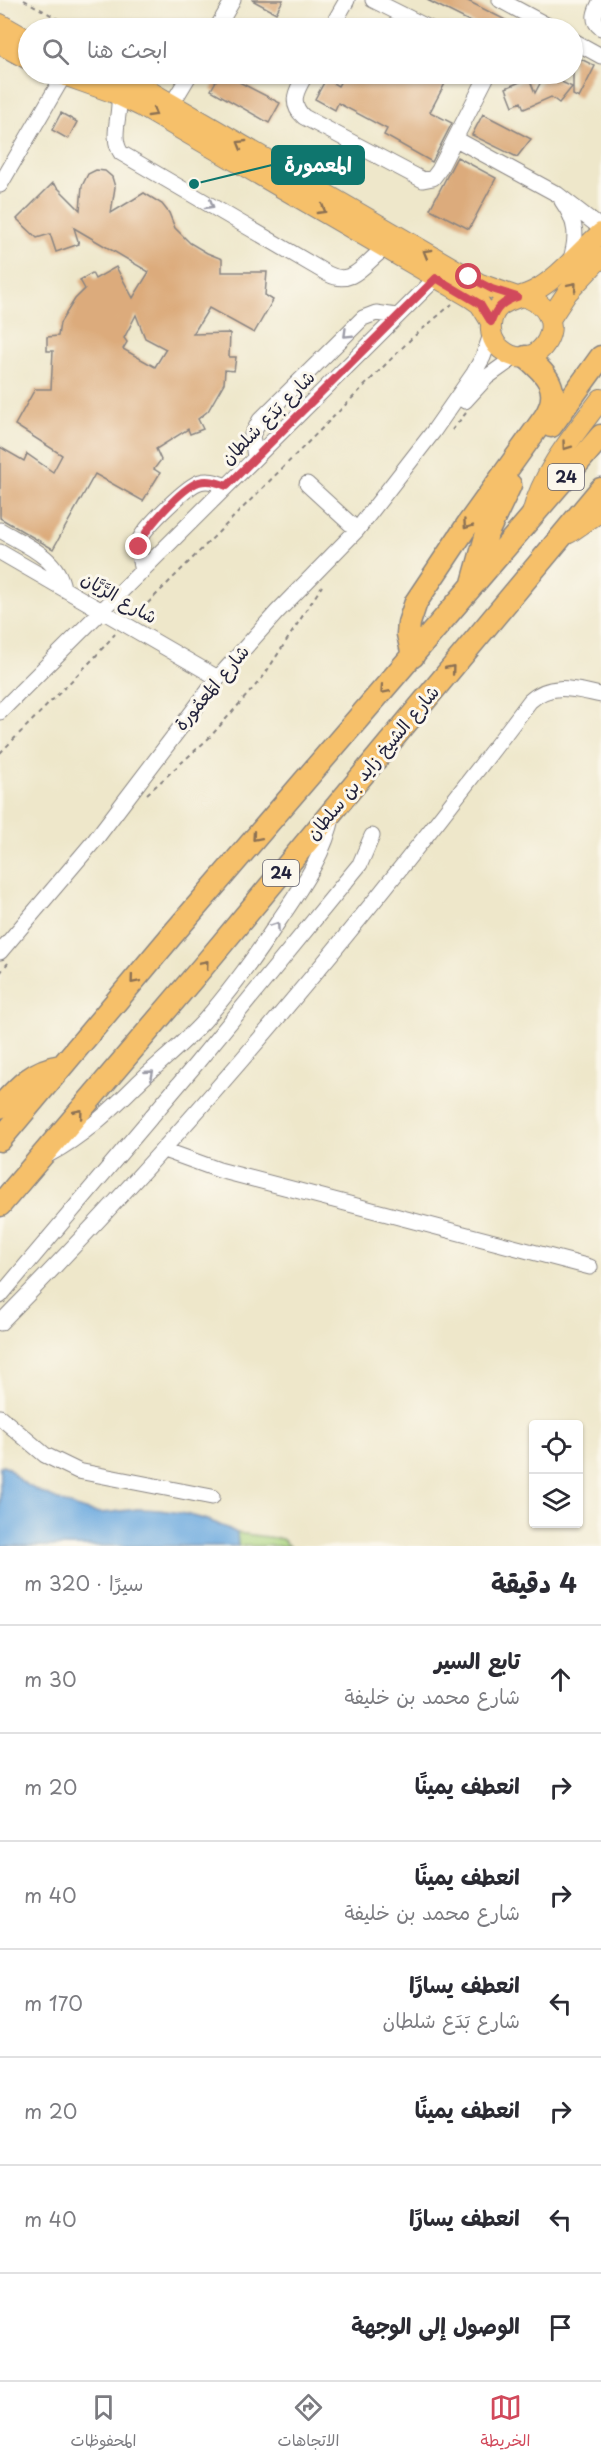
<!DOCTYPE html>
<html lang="ar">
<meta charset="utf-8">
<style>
body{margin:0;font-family:"Playpen Sans","Playpen Sans Arabic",sans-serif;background:#f7f7f7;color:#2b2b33;direction:rtl}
.controls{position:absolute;right:18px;bottom:18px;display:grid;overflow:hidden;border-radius:6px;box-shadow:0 2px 4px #0004}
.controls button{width:54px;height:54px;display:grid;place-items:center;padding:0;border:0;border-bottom:2px solid #e1e1e2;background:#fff;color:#2b2b33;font:30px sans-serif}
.stop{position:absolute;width:18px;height:18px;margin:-14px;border:4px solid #d1495b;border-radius:50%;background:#fff}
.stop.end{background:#d1495b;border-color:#fff;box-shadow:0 2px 6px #0008}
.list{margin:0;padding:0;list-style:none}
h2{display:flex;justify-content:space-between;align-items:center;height:78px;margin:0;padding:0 24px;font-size:26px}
h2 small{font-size:20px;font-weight:400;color:#7c7c81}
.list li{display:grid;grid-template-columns:39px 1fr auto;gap:18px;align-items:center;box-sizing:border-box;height:108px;padding:0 24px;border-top:2px solid #e1e1e2}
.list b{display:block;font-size:22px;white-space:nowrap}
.list p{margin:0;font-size:20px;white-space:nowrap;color:#7c7c81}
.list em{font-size:20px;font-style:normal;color:#7c7c81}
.icon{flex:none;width:33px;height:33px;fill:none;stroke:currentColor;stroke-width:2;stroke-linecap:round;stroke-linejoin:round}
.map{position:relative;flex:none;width:601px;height:1546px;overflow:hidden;direction:ltr}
.search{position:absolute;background:#fff;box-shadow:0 2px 4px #0004;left:18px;right:18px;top:18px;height:66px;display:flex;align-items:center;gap:15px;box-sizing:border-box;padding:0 21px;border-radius:33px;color:#7c7c81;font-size:22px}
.sheet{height:834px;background:#fff}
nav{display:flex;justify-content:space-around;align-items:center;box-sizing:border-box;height:84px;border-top:2px solid #e1e1e2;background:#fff;font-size:16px;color:#7c7c81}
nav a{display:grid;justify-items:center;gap:3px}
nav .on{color:#d1495b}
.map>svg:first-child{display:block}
</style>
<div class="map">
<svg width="601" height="1546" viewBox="0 0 601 1546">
<rect width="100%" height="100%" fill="#fbf7ec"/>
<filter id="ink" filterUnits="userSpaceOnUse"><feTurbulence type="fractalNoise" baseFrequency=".0167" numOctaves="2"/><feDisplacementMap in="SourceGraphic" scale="12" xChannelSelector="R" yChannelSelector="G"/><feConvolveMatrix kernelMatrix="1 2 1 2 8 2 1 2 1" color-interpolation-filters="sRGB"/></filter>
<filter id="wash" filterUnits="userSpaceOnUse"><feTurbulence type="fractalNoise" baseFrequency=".008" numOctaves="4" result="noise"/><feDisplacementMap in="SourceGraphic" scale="24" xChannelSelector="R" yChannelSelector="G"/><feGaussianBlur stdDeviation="1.35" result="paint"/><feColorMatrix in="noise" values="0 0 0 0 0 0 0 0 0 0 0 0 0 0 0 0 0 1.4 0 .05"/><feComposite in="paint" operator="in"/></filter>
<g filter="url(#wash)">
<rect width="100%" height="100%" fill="#eee7ca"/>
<path fill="#acd581" stroke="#677c5e" stroke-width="1.5" d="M237 1533 282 1539 290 1546H238Z"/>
<path fill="#6eabe0" stroke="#48668e" stroke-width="1.5" d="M3 1465C12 1468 13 1475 20 1480 34 1491 75 1508 92 1512 107 1515 123 1510 138 1509 172 1509 208 1517 237 1533L238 1546H0V1467Z"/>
<g id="blocks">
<path fill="#dcab7b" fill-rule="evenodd" d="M252 0H283L276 13Z
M427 0H466L521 28H483Z
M573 55 595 66 579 98 573 95Z
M220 74H241L237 81 280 103 269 123 211 90Z
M345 74H450L430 112 452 123 432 162 384 135 387 129 338 103 335 110 315 99 326 79 338 86Z
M545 74 572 87 559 103 551 97 524 109 521 102 513 106 506 88 529 78 535 93Z
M61 113 77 122 68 139 52 130Z
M483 114 531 139 517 157 472 135Z
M457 157 496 178 469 229 430 209Z
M96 170 105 171 112 177 115 187 111 213 144 193 162 204 169 213 175 228 190 243 207 253 222 259V272H267L265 295 273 300 254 333 209 308 193 334 230 333 229 357H236L234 371 225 370 224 383 208 411 198 419 203 429 190 434 188 429 156 449 161 460 154 469 160 473 143 501 95 474 53 549 0 518V447L24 461 27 454 53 472 62 455 15 425 35 389H51L53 351H47V337L58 336 60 323 75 299 85 289 80 280 92 273 95 279 116 267 133 298 149 272 74 228 79 244 56 252 50 234 37 238 17 219 53 183 80 210 82 186 88 174ZM136 315 145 338 166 349 155 367 123 349 127 342 124 338Z"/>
</g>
</g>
<g filter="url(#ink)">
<use href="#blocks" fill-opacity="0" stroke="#888482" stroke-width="1.5"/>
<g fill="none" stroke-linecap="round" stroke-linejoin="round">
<g stroke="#888482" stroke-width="17">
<path id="minor" d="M373 0 429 28
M500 0 552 28
M601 0C596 10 590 20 601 28
M217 28 233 0
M331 28 347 0
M572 40 601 56
M306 74C297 89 288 103 304 117L423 180 433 178 439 170 488 74
M119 95C121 115 110 137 121 153L328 274C355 288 366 259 387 247
M172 104 190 74
M456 139 557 194 601 228
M0 185 64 75
M562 201C577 222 578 237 570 262
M465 401 487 377 515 357
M255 458 252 435 260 420 363 318 376 313 397 316
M307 484 357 530
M0 530C25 545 58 557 63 588
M0 552 218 678
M142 572C140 561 137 549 140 539 145 527 188 485 200 482 209 479 218 483 227 486
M0 712 436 278
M0 952 95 840 218 678 277 612 357 530 433 432 474 373 483 357 491 335
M164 1150 219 1170 590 1267
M48 1155C83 1136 109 1112 137 1084 159 1063 183 1044 204 1021 232 989 257 954 280 919 303 885 325 854 333 814
M0 1296 196 1064 360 864 372 836
M0 1323C192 1128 366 919 530 701 551 681 576 690 601 695
M0 1417 45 1455 78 1471 212 1497"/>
</g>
<g stroke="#888482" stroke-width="22">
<path id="major" d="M0 24 28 40
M0 44 28 59
M61 74 112 92 141 106 470 297 480 304 491 322
M111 74 142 87 480 284 517 297
M522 296C580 312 538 381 501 349 494 344 490 334 491 325 493 299 517 300 534 291 560 277 579 252 601 233
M550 319 567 293 601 257
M532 514C543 470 574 435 601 399
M569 533 601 511"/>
</g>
<g stroke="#888482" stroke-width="25">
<path id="highway" d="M551 426 601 357
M473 583 487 533 510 485
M413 656 408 634 409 623 416 602 468 524 545 417C562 390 547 374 526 357
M0 1107C18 1087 33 1070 61 1066
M0 1140 172 935 601 436
M0 1205 206 963 601 489"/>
</g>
<path stroke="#888482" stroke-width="2" stroke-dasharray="4.5 4.5" stroke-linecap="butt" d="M24 0 74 28
M153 74 169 82
M452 430 466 413
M133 613 144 607 412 338 452 304
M0 753 94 658 115 634
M147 794 210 737 263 677 322 586
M0 973 8 963"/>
<use href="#minor" stroke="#fff" stroke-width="15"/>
<use href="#major" stroke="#f6c06b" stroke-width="20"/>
<use href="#highway" stroke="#f6c06b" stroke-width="22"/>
</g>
<defs><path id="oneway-chevron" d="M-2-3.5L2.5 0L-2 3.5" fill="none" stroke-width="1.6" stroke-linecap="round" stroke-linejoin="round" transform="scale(1.5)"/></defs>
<g stroke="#8c7153">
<use href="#oneway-chevron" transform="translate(153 113) rotate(30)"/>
<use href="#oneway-chevron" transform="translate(241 144) rotate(-150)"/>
<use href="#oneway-chevron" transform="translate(322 210) rotate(30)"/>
<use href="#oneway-chevron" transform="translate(427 253) rotate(-150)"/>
<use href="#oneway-chevron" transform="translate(573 286) rotate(-50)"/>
<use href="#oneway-chevron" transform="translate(566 446) rotate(126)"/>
<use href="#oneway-chevron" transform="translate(467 525) rotate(125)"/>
<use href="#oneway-chevron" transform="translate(451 669) rotate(-50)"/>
<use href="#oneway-chevron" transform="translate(384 690) rotate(131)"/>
<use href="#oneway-chevron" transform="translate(256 837) rotate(131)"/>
<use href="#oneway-chevron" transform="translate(205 964) rotate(-50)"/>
<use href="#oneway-chevron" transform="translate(134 980) rotate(130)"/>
<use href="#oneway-chevron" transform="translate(79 1113) rotate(-50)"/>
</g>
<g stroke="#9c9ca7">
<use href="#oneway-chevron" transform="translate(210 205) rotate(30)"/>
<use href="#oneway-chevron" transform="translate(347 334) rotate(136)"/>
<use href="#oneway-chevron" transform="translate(276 926) rotate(-56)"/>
<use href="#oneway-chevron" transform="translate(150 1074) rotate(-41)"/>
</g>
</g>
<g fill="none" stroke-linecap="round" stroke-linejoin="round" filter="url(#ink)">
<path stroke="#d1495b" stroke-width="8" d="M139 547C142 531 183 487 199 482 209 479 218 483 227 486L436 278 480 304 491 322C496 308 502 302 517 297L492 289 469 277"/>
</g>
<g text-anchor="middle" stroke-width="6" stroke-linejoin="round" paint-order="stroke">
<g fill="#fbf7ec" stroke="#636270" stroke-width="1.5">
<rect x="548" y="464" width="36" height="26" rx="4.5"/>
<rect x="263" y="860" width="36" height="26" rx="4.5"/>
</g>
<g font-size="16" font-weight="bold" fill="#22223b">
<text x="566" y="483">24</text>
<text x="281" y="879">24</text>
</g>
<g font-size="18" fill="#22223b" stroke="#fbf7ec">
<text transform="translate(268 418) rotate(-45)" y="6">شارع بَدَع سُلطان</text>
<text transform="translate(119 598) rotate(30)" y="6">شارع الرَّيَّان</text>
<text transform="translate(212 688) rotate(-50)" y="6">شارع المَعمُورة</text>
<text transform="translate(373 763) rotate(-50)" y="6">شارع الشيخ زايد بن سلطان</text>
</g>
</g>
<path fill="none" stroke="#0f766e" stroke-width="2" d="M194 184L272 165"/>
<circle fill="#0f766e" stroke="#fbf7ec" stroke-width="2" cx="194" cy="184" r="6"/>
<rect fill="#0f766e" stroke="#0f766e" stroke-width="2" x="272" y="146" width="92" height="38" rx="6"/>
<g font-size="20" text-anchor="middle" font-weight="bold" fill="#fff">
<text x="318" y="172">المعمورة</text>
</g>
</svg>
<div class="controls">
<button><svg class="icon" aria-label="locate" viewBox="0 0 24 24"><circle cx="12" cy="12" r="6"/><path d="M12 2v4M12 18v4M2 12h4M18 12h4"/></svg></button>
<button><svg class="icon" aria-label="layers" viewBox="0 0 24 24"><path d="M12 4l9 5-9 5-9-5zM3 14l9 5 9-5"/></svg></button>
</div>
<div class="stop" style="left:469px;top:277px"></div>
<div class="stop end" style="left:139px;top:547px"></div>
<div class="search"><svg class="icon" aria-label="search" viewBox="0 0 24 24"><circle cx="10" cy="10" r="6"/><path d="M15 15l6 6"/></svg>ابحث هنا</div>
</div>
<section class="sheet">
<h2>4 دقيقة<small>سيرًا · 320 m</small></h2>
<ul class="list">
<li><svg class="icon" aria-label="ahead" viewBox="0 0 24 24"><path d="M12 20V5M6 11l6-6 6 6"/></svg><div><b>تابع السير</b><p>شارع محمد بن خليفة</p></div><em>30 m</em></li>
<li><svg class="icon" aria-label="right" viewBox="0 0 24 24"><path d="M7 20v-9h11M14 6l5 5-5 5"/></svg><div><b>انعطف يمينًا</b></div><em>20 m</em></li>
<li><svg class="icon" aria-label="right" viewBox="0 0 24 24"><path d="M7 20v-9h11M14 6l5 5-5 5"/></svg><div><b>انعطف يمينًا</b><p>شارع محمد بن خليفة</p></div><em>40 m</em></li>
<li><svg class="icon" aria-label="left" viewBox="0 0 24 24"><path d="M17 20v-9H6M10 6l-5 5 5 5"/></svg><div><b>انعطف يسارًا</b><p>شارع بَدَع سُلطان</p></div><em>170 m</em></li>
<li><svg class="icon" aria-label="right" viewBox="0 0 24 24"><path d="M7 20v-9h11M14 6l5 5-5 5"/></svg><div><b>انعطف يمينًا</b></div><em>20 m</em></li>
<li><svg class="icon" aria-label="left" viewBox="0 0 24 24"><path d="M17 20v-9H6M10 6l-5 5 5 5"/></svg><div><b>انعطف يسارًا</b></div><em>40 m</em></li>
<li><svg class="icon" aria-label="arrive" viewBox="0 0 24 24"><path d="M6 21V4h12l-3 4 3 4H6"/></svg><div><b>الوصول إلى الوجهة</b></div></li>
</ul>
</section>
<nav>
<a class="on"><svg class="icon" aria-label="map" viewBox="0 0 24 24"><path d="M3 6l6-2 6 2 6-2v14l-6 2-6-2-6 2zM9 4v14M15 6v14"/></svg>الخريطة</a>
<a><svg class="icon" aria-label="directions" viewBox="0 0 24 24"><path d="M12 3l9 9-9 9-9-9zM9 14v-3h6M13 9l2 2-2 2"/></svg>الاتجاهات</a>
<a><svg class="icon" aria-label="saved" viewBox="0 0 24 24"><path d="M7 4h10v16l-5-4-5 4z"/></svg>المحفوظات</a>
</nav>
